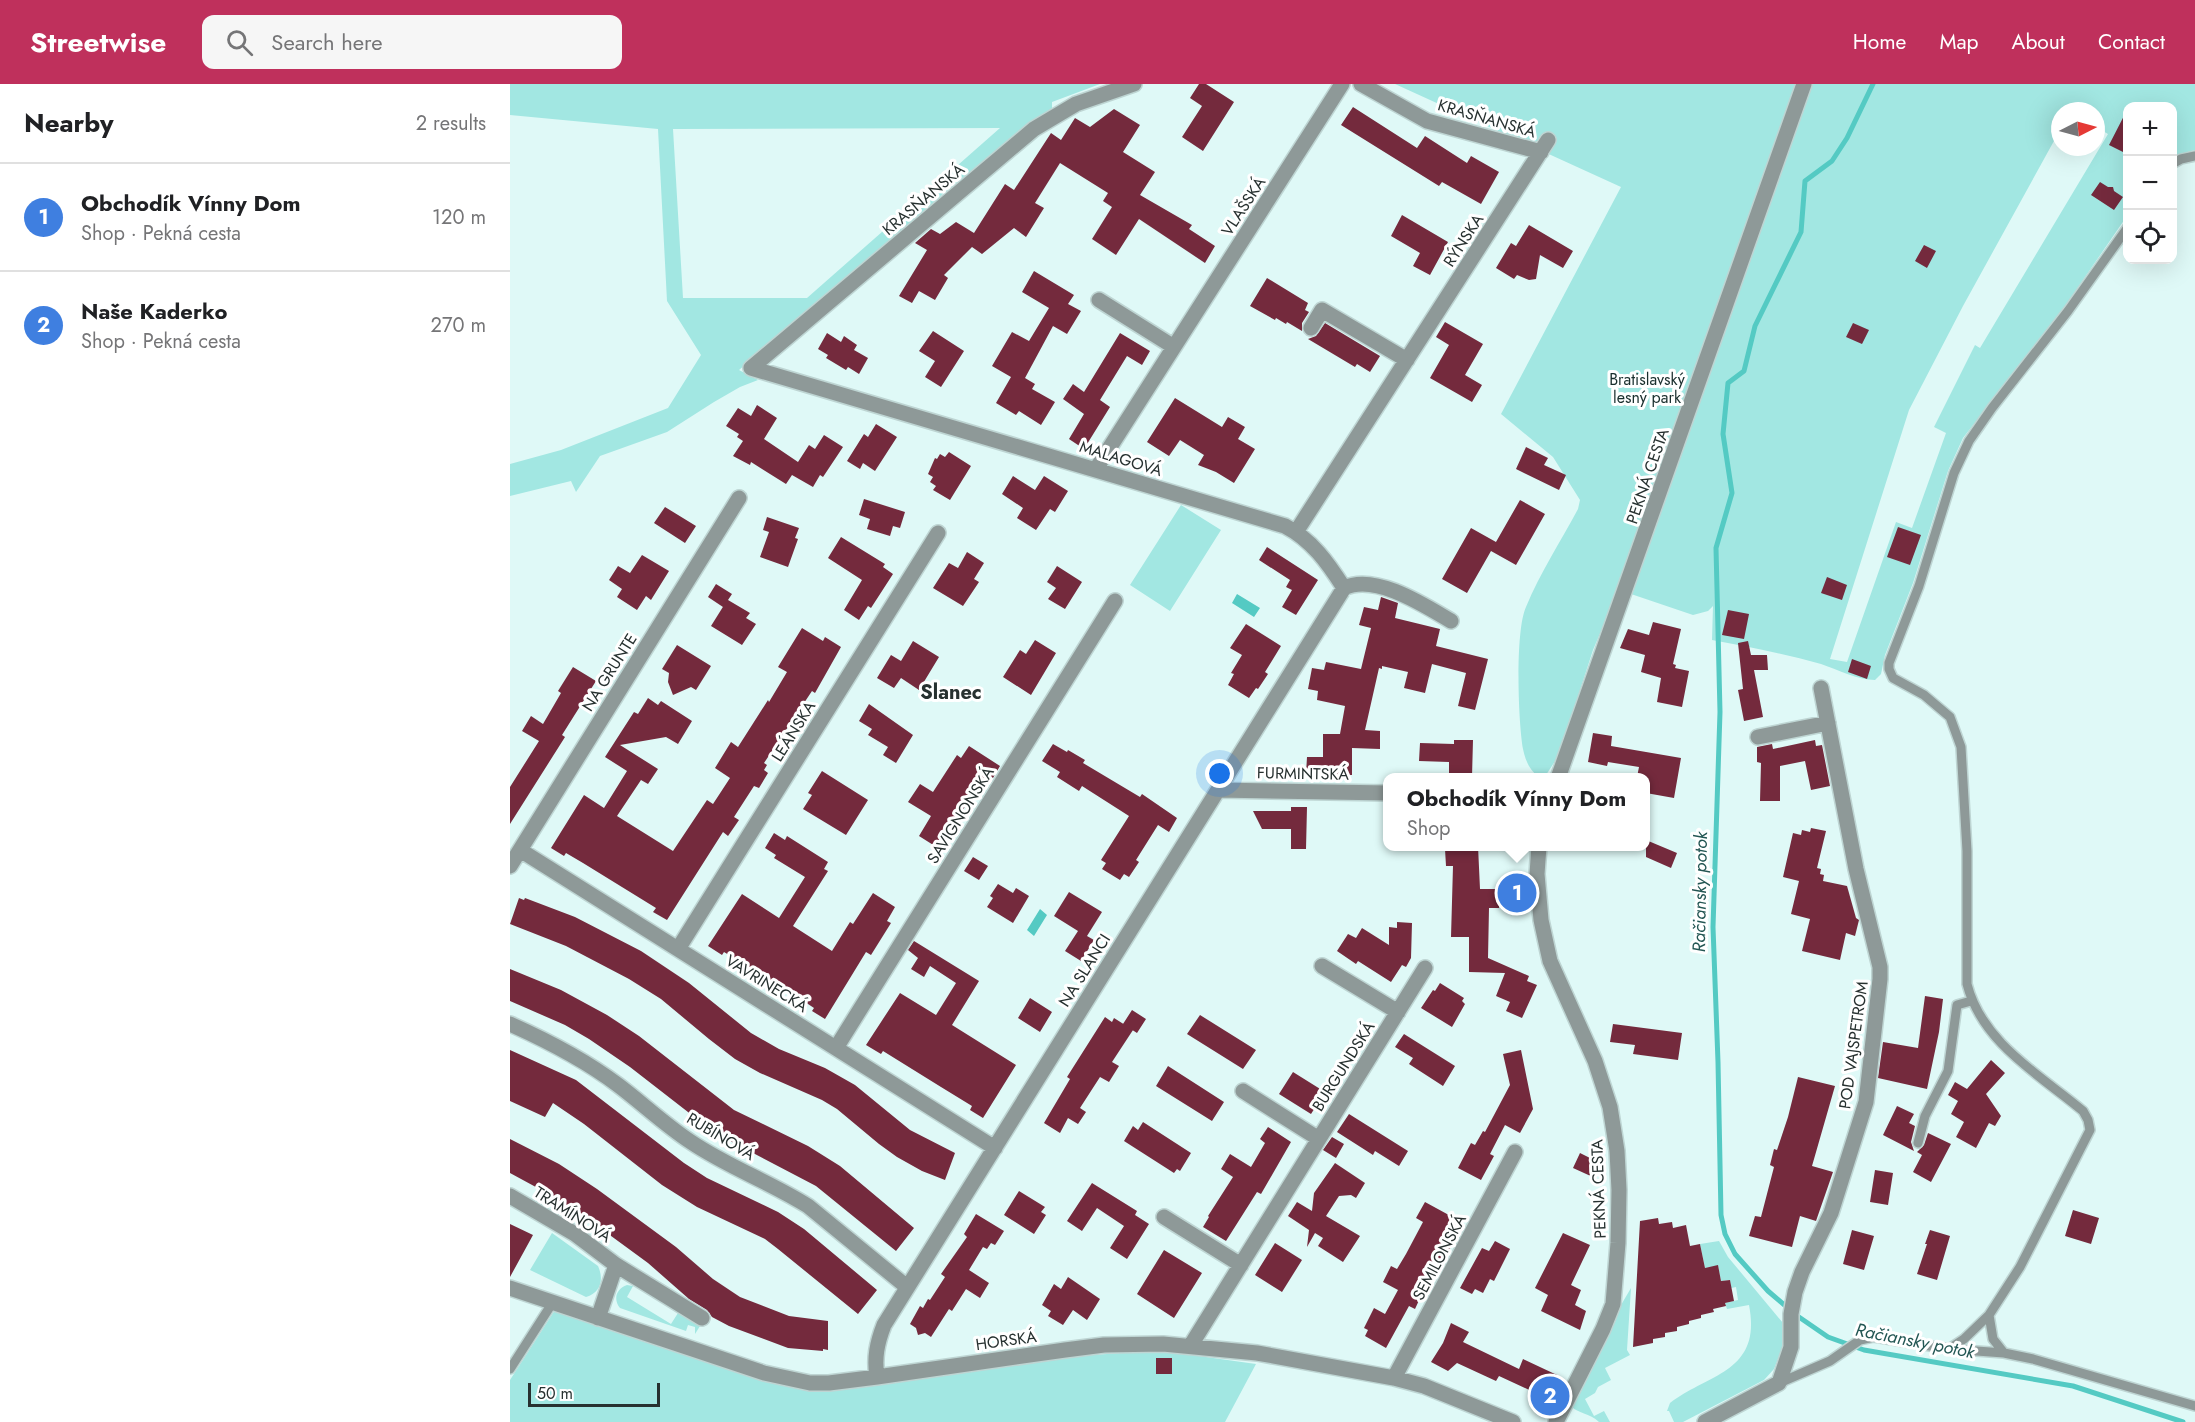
<!DOCTYPE html>
<meta charset="utf-8">
<style>
body{margin:0;font-family:Jost,sans-serif;background:#f6f6f6;color:#202124}
.controls{position:absolute;right:18px;top:18px;display:grid;overflow:hidden;border-radius:12px;box-shadow:0 6px 24px #0002}
.controls button{width:54px;height:54px;display:grid;place-items:center;padding:0;border:0;border-bottom:2px solid #e0e0e0;background:#fff;color:#202124;font:30px sans-serif}
.compass{position:absolute;left:1541px;top:18px;width:54px;height:54px;border-radius:50%;background:#fff;box-shadow:0 6px 24px #0002;rotate:84deg}
.scale{position:absolute;left:18px;bottom:15px;width:132px;box-sizing:border-box;padding-left:6px;border:3px solid #273130;border-top:0;font-size:16px;line-height:21px;white-space:nowrap;color:#273130;-webkit-text-stroke:4px #fff;paint-order:stroke}
.you{position:absolute;left:710px;top:690px;width:21px;height:21px;margin:-15px;border:4px solid #fff;border-radius:50%;background:#1a73e8;box-shadow:0 0 0 9px #1a73e833}
.badge{display:grid;place-items:center;width:39px;height:39px;border-radius:50%;background:#bf305c;color:#fff;font-size:20px;font-weight:700}
.pin{position:absolute;translate:-50% -50%;border:3px solid #fff;box-shadow:0 2px 6px #0006}
.popup{position:absolute;left:873px;top:689px;width:267px;height:78px;box-sizing:border-box;display:grid;place-content:center;border-radius:12px;background:#fff;filter:drop-shadow(0 2px 4px #0005);font-size:20px;white-space:nowrap;color:#757577}
.popup b{font-size:22px;color:#202124}
.popup::after{content:'';position:absolute;left:50%;top:100%;margin-left:-12px;border:12px solid transparent;border-top-color:#fff}
.list{margin:0;padding:0;list-style:none}
h2{display:flex;justify-content:space-between;align-items:center;height:78px;margin:0;padding:0 24px;font-size:26px}
h2 small{font-size:20px;font-weight:400;color:#757577}
.list li{display:grid;grid-template-columns:39px 1fr auto;gap:18px;align-items:center;box-sizing:border-box;height:108px;padding:0 24px;border-top:2px solid #e0e0e0}
.list b{display:block;font-size:22px;white-space:nowrap}
.list p{margin:0;font-size:20px;white-space:nowrap;color:#757577}
.list em{font-size:20px;font-style:normal;color:#757577}
.icon{flex:none;width:33px;height:33px;fill:none;stroke:currentColor;stroke-width:2;stroke-linecap:round;stroke-linejoin:round}
.map{position:relative;flex:none;width:1685px;height:1338px;overflow:hidden}
header{display:flex;align-items:center;gap:36px;box-sizing:border-box;height:84px;padding:0 30px;background:#bf305c;color:#fff}
header strong{font-size:28px}
nav{display:flex;gap:33px;margin-inline-start:auto;font-size:21px}
.search{width:420px;height:54px;background:#f6f6f6;display:flex;align-items:center;gap:15px;box-sizing:border-box;padding:0 21px;border-radius:12px;color:#757577;font-size:22px}
main{display:flex}
aside{flex:1;background:#fff}
.map>svg:first-child{display:block}
</style>
<header>
<strong>Streetwise</strong>
<div class="search"><svg class="icon" aria-label="search" viewBox="0 0 24 24"><circle cx="10" cy="10" r="6"/><path d="M15 15l6 6"/></svg>Search here</div>
<nav><a>Home</a><a>Map</a><a>About</a><a>Contact</a></nav>
</header>
<main>
<aside>
<h2>Nearby<small>2 results</small></h2>
<ul class="list">
<li><span class="badge" style="background:#3f7fe0">1</span><div><b>Obchodík Vínny Dom</b><p>Shop · Pekná cesta</p></div><em>120 m</em></li>
<li><span class="badge" style="background:#3f7fe0">2</span><div><b>Naše Kaderko</b><p>Shop · Pekná cesta</p></div><em>270 m</em></li>
</ul>
</aside>
<div class="map">
<svg width="1685" height="1338" viewBox="0 0 1685 1338">
<rect width="100%" height="100%" fill="#dff9f7"/>
<path fill="#a2e7e2" fill-rule="evenodd" d="M0 0H590L542 18V24L438 105 388 151 229 286 248 296 230 303 204 318 157 348 90 372 66 408 61 397 0 412V380L51 366 158 324 191 271 157 217 148 45 0 31ZM490 44 297 214H173L163 45Z
M885 0H1685V66L1663 72 1662 22H1618L1617 132 1553 225 1453 354 1438 387 1403 499 1375 571 1371 590 1365 596C1347 596 1329 586 1311 580 1275 570 1239 563 1202 556L1203 522 1198 527 1183 531 1121 510 1100 526 1083 566 1049 671 1036 691 1028 692C1019 686 1015 675 1013 665 1008 637 1005 547 1016 523 1030 489 1051 457 1068 425L1070 416 1043 373 991 330 1111 103ZM1550 27H1586V43L1598 50 1470 264 1465 261 1424 343 1436 349 1402 444 1386 438 1337 578 1320 575 1399 326 1453 222 1550 46Z
M671 421 711 446 660 527 620 501Z
M42 1149 88 1182C94 1195 91 1209 76 1213L20 1186Z
M1209 1157 1218 1173 1273 1239V1262L1264 1285 1254 1296 1173 1338H1164L1159 1327H1157L1160 1319C1200 1289 1252 1288 1239 1221L1217 1225 1215 1219 1228 1216 1226 1203 1221 1204 1220 1196 1211 1197 1208 1182 1195 1184 1190 1160Z
M117 1201 123 1202 117 1213 161 1240 168 1229 190 1242 185 1250V1243L178 1241 176 1247 110 1224C103 1215 106 1205 117 1201Z
M1121 1204 1117 1266 1120 1271 1095 1284 1101 1296 1088 1303 1085 1309 1075 1315 1084 1332 1094 1327 1100 1338H1089C1080 1329 1067 1329 1062 1323L1105 1238 1111 1221Z
M45 1226 252 1295 299 1306 557 1273 623 1268 653 1267 746 1280 715 1338H0V1296Z"/>
<path fill="#54cac3" d="M727 510 750 524 744 533 722 519Z
M530 825 537 831 524 852 517 846Z"/>
<g fill="none" stroke-linecap="round" stroke-linejoin="round">
<path stroke="#54cac3" stroke-width="5" d="M1363 0 1337 54 1322 77 1295 97 1291 148 1245 242 1234 287 1218 299 1213 350 1222 409 1206 464 1210 628 1203 843 1208 978 1211 1131 1215 1150 1225 1170 1258 1207 1286 1231 1318 1253 1354 1266 1563 1302 1673 1338"/>
</g>
<path fill="#742a3d" d="M689 0H696L724 18 693 67 672 53 692 22 680 14Z
M843 23 907 64 915 52 957 79 961 72 989 88 971 120 932 98 929 102 831 41Z
M604 25 630 41 613 68 645 88 630 111 682 141 679 145 705 162 695 179 629 135 606 171 582 155 602 123 593 117 598 109 550 79 525 119 534 124 516 153 504 144 472 170 462 163 434 191 438 194 425 216 409 207 402 219 389 212 417 166 405 159 421 145 430 150 446 138 464 149 495 100 504 106 541 49 551 56 565 34 580 43Z
M1617 26V70L1599 61Z
M1590 98 1598 103H1603L1604 107 1613 113 1604 126 1581 111Z
M892 131 938 158 920 191 903 182 910 169 881 152Z
M1019 141 1063 167 1053 184 1030 171 1026 195 1019 196 1007 191 1004 195 986 184 1001 159 1006 162Z
M1414 161 1426 167 1417 184 1405 177Z
M524 187 564 211 558 220 571 227 557 250 543 242 515 294 525 300 522 305 545 318 531 341 509 327 506 331 486 319 501 293 482 282 502 248 519 257 539 224 512 208Z
M757 194 798 219 795 226 799 228 792 239V247L777 238 776 240 766 234 765 236 740 222Z
M935 238 973 260 955 291 972 301 962 318 920 294 939 261 926 253Z
M815 239 870 272 860 288 847 280 845 283 798 255 806 252Z
M1343 239 1359 246 1352 260 1336 253Z
M423 247 454 267 431 303 415 293 425 277 409 267Z
M317 249 331 258 334 252 347 261 344 266 358 274 349 290 338 283 336 286 316 274 318 271 308 265Z
M610 249 640 267 632 281 617 272 590 316 600 323 574 365 559 355 574 330 553 315 563 300 574 308Z
M665 314 712 343 718 333 735 343 728 355 745 365 724 399 706 388 688 381 694 371 670 356 659 372 637 358Z
M247 321 267 334 254 355 288 378 299 361 305 365 314 351 333 363 313 393 310 391 303 403 282 391 276 400 241 378 240 381 223 372 233 357 227 353 229 350 216 342 228 324 241 332Z
M366 340 387 353 365 387 353 379 350 385 337 377 354 350 358 353Z
M1016 363 1038 374 1034 381 1056 391 1049 406 1006 385Z
M439 368 461 382 440 416 423 406 426 402 420 398 423 393 418 390 425 374 427 375 430 370 435 373Z
M503 392 525 406 534 392 558 407 545 428 540 425 526 446 507 434 513 424 492 410Z
M354 415 395 428 390 444 383 442 380 452 357 445 360 435 349 431Z
M1010 416 1035 430 1006 481 981 467 957 509 932 495 961 444 986 458Z
M155 423 186 442 175 459 144 439Z
M257 433 289 444 285 454 288 455 278 483 250 473 259 448 253 446Z
M1388 443 1411 451 1400 481 1377 473Z
M331 453 375 480 373 483 383 490 361 524 358 522 349 536 334 526 352 496 318 474Z
M757 463 808 496 786 531 772 523 782 506 776 503 780 496 749 476Z
M457 468 474 479 464 495 469 498 453 522 423 504 439 479 448 484Z
M132 471 159 487 141 516 136 512 127 526 107 513 112 505 99 496 108 482 120 489Z
M547 482 572 498 555 525 538 515 546 504 537 498Z
M1317 493 1337 501 1332 516 1311 509Z
M206 500 222 510 218 516 240 529 236 534 246 540 232 561 201 542 216 518 213 523 198 513Z
M871 513 888 519 885 534 930 545 926 562 978 575 965 626 948 622 956 589 922 580 915 609 894 604 898 588 872 582V585L869 584 855 646 870 647V665L842 664V691L796 690 797 673H813V650H830L835 622 807 616 808 607 798 605 802 584 814 586 816 578 851 585 861 544 849 541 854 523 868 526Z
M1218 526 1239 530 1234 555 1212 551Z
M1143 538 1171 545 1163 580 1166 581 1165 584 1179 587 1172 623 1147 618 1151 594 1131 588 1135 571 1110 564 1118 545 1139 551Z
M736 540 771 562 755 588 758 590 748 605 746 604 739 614 718 601 724 590 721 589 732 571 720 564Z
M292 544 313 557 315 553 331 563 305 609 302 607 254 679 257 681 254 686 258 689 249 704 244 702 224 733 229 736 218 752 213 748 157 836 143 828 146 824 73 779 56 769 54 772 41 764 74 711 94 724 117 687 95 673 124 628 128 630 138 614 148 621 151 617 182 637 168 660 156 653 110 661 148 685 138 700 131 696 107 732 163 767 197 716 203 720 220 694 205 684 221 658 228 663 258 616 259 618 277 588 268 583Z
M525 556 546 569 521 611 493 593 510 566 516 570Z
M403 557 429 573 409 606 391 594 384 604 367 594 381 571 391 577Z
M1238 557 1241 571H1257L1258 586H1244L1253 633 1234 637 1228 606 1233 605 1228 559Z
M167 561 201 582 186 606 181 603 163 611 158 598 159 589 152 585Z
M1342 575 1361 582 1357 595 1338 588Z
M63 583 86 597 52 651 55 653 0 740V703L29 657 12 647 21 632 33 640 51 609 48 607Z
M359 620 403 651 386 679 373 671 378 663 358 651 362 645 349 637Z
M1083 649 1102 652 1101 662 1171 674 1164 714 1136 709V693H1127L1129 683 1098 678 1097 682 1078 678Z
M944 656H963L962 693H939V678L909 677 910 659 944 660Z
M1305 656 1306 662 1312 661 1320 702 1301 706 1295 677 1270 682V717H1250L1251 679 1247 678V663L1262 660 1263 665Z
M543 660 557 668 558 666 575 676 573 679 630 713 632 710 667 734 659 748 648 741 626 776 629 778 619 793 614 790 610 796 592 785 596 779 591 776 619 732 572 702 569 707 547 693 550 688 532 677Z
M459 662 490 682 483 694 476 690 428 764 409 752 421 732 398 718 410 700 423 708 447 671 451 674Z
M312 687 358 716 336 751 293 725 302 711 298 709Z
M781 723H797L796 765H781V745H752L743 727H781Z
M1301 744 1316 747 1307 784 1311 785 1310 790 1314 791 1313 797 1337 802 1346 834 1349 836 1345 852 1336 849 1330 876 1292 867 1300 835 1281 830 1289 797 1273 793 1283 749 1291 751 1292 746 1300 748Z
M264 749 275 756 277 752 318 778 314 785 318 787 283 842 322 867 340 838 343 840 363 809 385 823 377 837 381 839 361 871 356 868 315 935 302 927 304 924 280 908 214 868 212 871 198 862 232 810 269 834 295 793 264 774 266 771 255 764Z
M1136 756 1167 769 1161 784 1136 773Z
M937 762H968L970 805H989V824H979L978 874 1019 892 1017 897 1027 901 1012 934 996 927 1000 918 986 912 995 889 959 888V853H941L943 782H936L935 765H938Z
M463 773 478 782 469 796 454 787Z
M488 800 503 809 506 804 519 812 503 839 477 823 483 814 480 812Z
M999 802H1015V816L999 815Z
M559 808 592 828 577 852 584 856 571 877 555 867 568 847 544 832Z
M9 814 14 816 15 814 65 833 131 867 179 899 241 949 269 965 315 984 345 1001 400 1046 445 1069 435 1096 412 1087 387 1073 369 1060 327 1025 312 1016 250 989 225 975 199 955 151 915 119 895 56 862 0 840Z
M887 838 902 839 901 874 896 883 892 881 881 898 848 877 846 880 827 867 838 850 846 854 852 844 879 861V843L887 844Z
M404 857 469 897 442 941 506 981 473 1034 460 1026 462 1022 431 1003 373 967 371 970 356 961 390 909 426 931 446 899 420 882 414 893 401 885 408 874 398 866Z
M0 885 51 906 97 931 129 952 224 1026 298 1062 330 1082 404 1144 386 1167 306 1102 205 1049 120 983 79 955 55 941 0 917Z
M930 899 954 914 952 917 955 920 942 943 911 924 923 906 925 907Z
M1415 912 1433 915 1429 948 1417 1005 1368 994 1373 958 1408 964Z
M520 914 542 928 530 948 508 934Z
M622 926 636 935 627 949 613 940Z
M690 931 746 966 733 985 677 950Z
M595 933 602 938 604 934 623 946 602 978 609 982 599 998 590 993 570 1024 576 1028 568 1040 558 1034 550 1049 534 1039 560 995 557 993Z
M1103 940 1172 949 1168 976 1123 970 1125 961 1100 958Z
M894 950 945 982 933 1002 899 980 903 974 885 963Z
M0 966 66 996 174 1079 197 1094 268 1128 294 1145 367 1206 348 1230 268 1165 255 1155 187 1123 152 1101 74 1040 43 1019 35 1033 0 1017Z
M1011 966 1023 1025 1010 1049 995 1041 980 1070 984 1072 971 1096 948 1084 961 1059 965 1061 973 1047 975 1048 1000 1001 993 970Z
M1481 976 1495 989 1476 1010 1491 1032 1485 1042 1479 1039 1466 1064 1446 1053 1454 1038 1441 1030 1448 1017 1438 1011 1445 998 1457 1005Z
M658 982 714 1018 702 1037 646 1002Z
M783 988 815 1008 801 1030 769 1010Z
M1288 993 1325 1002 1302 1082 1323 1088 1306 1137 1290 1132 1282 1163 1239 1152 1245 1132 1251 1133 1264 1083 1260 1081 1264 1065 1267 1066 1278 1033Z
M1387 1022 1404 1030 1399 1039 1405 1042 1401 1058 1404 1067 1373 1051Z
M839 1030 898 1067 889 1082 865 1067 863 1071 827 1048Z
M633 1038 681 1069 670 1087 667 1085 664 1089 614 1057 623 1042 628 1046Z
M758 1043 781 1058 751 1110 747 1108 716 1157 693 1143 699 1133 698 1132 723 1093 711 1085 720 1070 741 1083 755 1059 750 1055Z
M1418 1049 1441 1060 1421 1098 1403 1088 1412 1071 1407 1068 1414 1061Z
M822 1053 834 1060 826 1074 813 1066Z
M0 1055 49 1080 87 1105 166 1163 203 1195 230 1213 279 1232 318 1237V1266L313 1265V1267L278 1264 219 1242 202 1233 197 1226 179 1215 138 1179 82 1138 35 1108 0 1089Z
M1070 1069 1092 1080 1085 1094 1063 1084Z
M825 1079 855 1099 846 1114 841 1111 829 1112 816 1132 850 1152 833 1178 808 1162 813 1154 805 1149 797 1163 799 1146 778 1132 787 1118 802 1127 804 1109Z
M1365 1086 1383 1089 1378 1121 1360 1118Z
M582 1099 627 1127 625 1131 639 1140 617 1175 600 1164 614 1142 587 1124 572 1147 557 1137Z
M509 1107 535 1123 531 1128 536 1131 524 1150 494 1131Z
M915 1118 948 1136 939 1150 946 1153 933 1178 928 1175 905 1225 899 1222 876 1264 855 1252 858 1246 854 1244 864 1224 875 1230 888 1206 873 1198 881 1182 887 1185 896 1170 913 1138 906 1134Z
M1563 1126 1589 1134 1581 1160 1555 1152Z
M466 1130 494 1147 485 1161 481 1159 477 1165 473 1163 459 1186 479 1199 470 1214 456 1205 442 1227 439 1225 421 1253 415 1249 408 1251 406 1244 400 1240 410 1222 413 1224 418 1215 420 1216 435 1193 431 1190 457 1153 454 1150Z
M1148 1134 1149 1140 1162 1138 1163 1144 1176 1141 1180 1162 1190 1160 1195 1184 1208 1181 1211 1197 1220 1196 1224 1217 1215 1219 1216 1222 1203 1225 1204 1228 1191 1231V1234L1179 1237V1240L1167 1243V1247L1155 1249V1253L1143 1255V1259L1123 1263 1130 1137Z
M0 1140 23 1151 0 1193Z
M1342 1146 1364 1152 1354 1186 1333 1180Z
M1420 1146 1440 1152 1427 1196 1407 1190 1417 1160H1415Z
M1053 1149 1080 1161 1061 1201 1071 1206 1065 1221 1076 1227 1070 1246 1031 1227 1038 1211 1025 1204Z
M985 1157 1000 1165 984 1197 980 1195 973 1209 965 1205 962 1210 950 1204 972 1164 979 1167Z
M765 1159 792 1176 772 1208 745 1191Z
M654 1166 692 1189 664 1234 627 1210Z
M558 1193 590 1215 577 1236 563 1226 553 1241 538 1232 541 1227 532 1221 544 1200 551 1205Z
M941 1239 959 1248 953 1258 1009 1285 1013 1275 1047 1291 1030 1311 989 1292 986 1297 947 1279 938 1287 921 1278 933 1259Z
M646 1274H662V1290H646Z"/>
<g fill="none" stroke-linecap="round" stroke-linejoin="round">
<g stroke="#bed5d3" stroke-width="12">
<path id="lane" d="M1662 80 1671 75 1685 72
M1408 1059 1415 1032 1438 987 1447 921 1461 917
M1479 1231 1483 1255 1494 1269
M1439 1265 1454 1255 1479 1231 1510 1183 1580 1046 1578 1036 1573 1027C1530 991 1472 959 1457 900V767L1451 663 1440 633 1414 611 1383 594 1379 585V579L1409 502 1444 389 1459 357 1482 324 1558 227 1618 143
M0 1285 43 1218
M1269 1299 1320 1277 1350 1256 1364 1253 1439 1265 1494 1269 1523 1275 1685 1322"/>
</g>
<g stroke="#bed5d3" stroke-width="18">
<path id="street" d="M851 0 917 37 1031 68
M589 216 664 263
M801 244 812 226 897 276
M241 284 775 442C802 456 818 479 834 504 865 489 914 521 941 537
M241 284 524 45 566 20 624 0
M586 385 832 0
M786 448 1038 56
M1248 653 1318 639
M1048 694 1294 0
M708 706 878 709
M1029 762 1027 790 1031 836 1040 877 1085 977 1100 1023 1107 1067 1109 1106 1108 1159 1103 1220 1093 1245 1046 1338
M10 766 485 1064
M0 782 229 414
M168 865 428 449
M812 882 888 928
M0 940C38 957 75 976 108 1001 132 1019 155 1041 181 1058 218 1083 260 1098 298 1122L397 1203
M326 964 605 517
M733 1007 809 1055
M0 1112 65 1150 106 1181 192 1234
M654 1133 731 1181
M0 1204 254 1289 300 1299H319L367 1293 555 1266 594 1261 653 1260 747 1269 884 1294 914 1302 1003 1338
M88 1234 106 1181
M681 1261 915 884
M367 1293C364 1274 367 1259 374 1241L834 504
M884 1294 1005 1068
M1195 1338 1269 1299 1281 1263V1230L1285 1208 1292 1188 1321 1129 1356 1018 1370 895V883L1346 785 1311 604"/>
</g>
<use href="#lane" stroke="#8e9998" stroke-width="9"/>
<use href="#street" stroke="#8e9998" stroke-width="15"/>
</g>
<g text-anchor="middle" stroke-width="6" stroke-linejoin="round" paint-order="stroke">
<g font-size="16" fill="#273130" stroke="#fff">
<text transform="translate(977 34) rotate(16)" y="6">KRASŇANSKÁ</text>
<text transform="translate(413 115) rotate(-40)" y="6">KRASŇANSKÁ</text>
<text transform="translate(733 122) rotate(-57)" y="6">VLAŠSKÁ</text>
<text transform="translate(953 156) rotate(-57)" y="6">RÝNSKA</text>
<text transform="translate(611 374) rotate(17)" y="6">MALAGOVÁ</text>
<text transform="translate(1137 392) rotate(-71)" y="6">PEKNÁ CESTA</text>
<text transform="translate(99 588) rotate(-58)" y="6">NA GRUNTE</text>
<text transform="translate(283 647) rotate(-58)" y="6">LEÁNSKA</text>
<text transform="translate(793 689) rotate(1)" y="6">FURMINTSKÁ</text>
<text transform="translate(450 731) rotate(-58)" y="6">SAVIGNONSKÁ</text>
<text transform="translate(574 886) rotate(-58)" y="6">NA SLANCI</text>
<text transform="translate(257 899) rotate(32)" y="6">VAVRINECKÁ</text>
<text transform="translate(1343 961) rotate(-82)" y="6">POD VAJSPETROM</text>
<text transform="translate(833 982) rotate(-58)" y="6">BURGUNDSKÁ</text>
<text transform="translate(211 1052) rotate(31)" y="6">RUBÍNOVÁ</text>
<text transform="translate(1088 1105) rotate(-92)" y="6">PEKNÁ CESTA</text>
<text transform="translate(63 1130) rotate(33)" y="6">TRAMÍNOVÁ</text>
<text transform="translate(929 1173) rotate(-62)" y="6">SEMILONSKÁ</text>
<text transform="translate(496 1256) rotate(-8)" y="6">HORSKÁ</text>
</g>
<g font-size="16" fill="#192e2d" stroke="#fff">
<text x="1137" y="301">Bratislavský<tspan x="1137" dy="18">lesný park</tspan></text>
</g>
<g font-size="18" font-style="italic" fill="#235653" stroke="#fff">
<text transform="translate(1190 808) rotate(-89)" y="6">Račiansky potok</text>
<text transform="translate(1405 1257) rotate(11)" y="6">Račiansky potok</text>
</g>
<g font-size="20" font-weight="bold" fill="#273130" stroke="#fff">
<text x="441" y="615">Slanec</text>
</g>
</g>
</svg>
<div class="controls">
<button>+</button>
<button>−</button>
<button><svg class="icon" aria-label="locate" viewBox="0 0 24 24"><circle cx="12" cy="12" r="6"/><path d="M12 2v4M12 18v4M2 12h4M18 12h4"/></svg></button>
</div>
<svg class="compass" viewBox="-18 -18 36 36"><path d="M0-13l5 13h-10z" fill="#e53935"/><path d="M0 13l5-13h-10z" fill="#757577"/></svg>
<div class="scale">50 m</div>
<div class="you"></div>
<div class="pin badge" style="left:1007px;top:809px;background:#3f7fe0">1</div>
<div class="popup"><b>Obchodík Vínny Dom</b>Shop</div>
<div class="pin badge" style="left:1040px;top:1312px;background:#3f7fe0">2</div>
</div>
</main>
